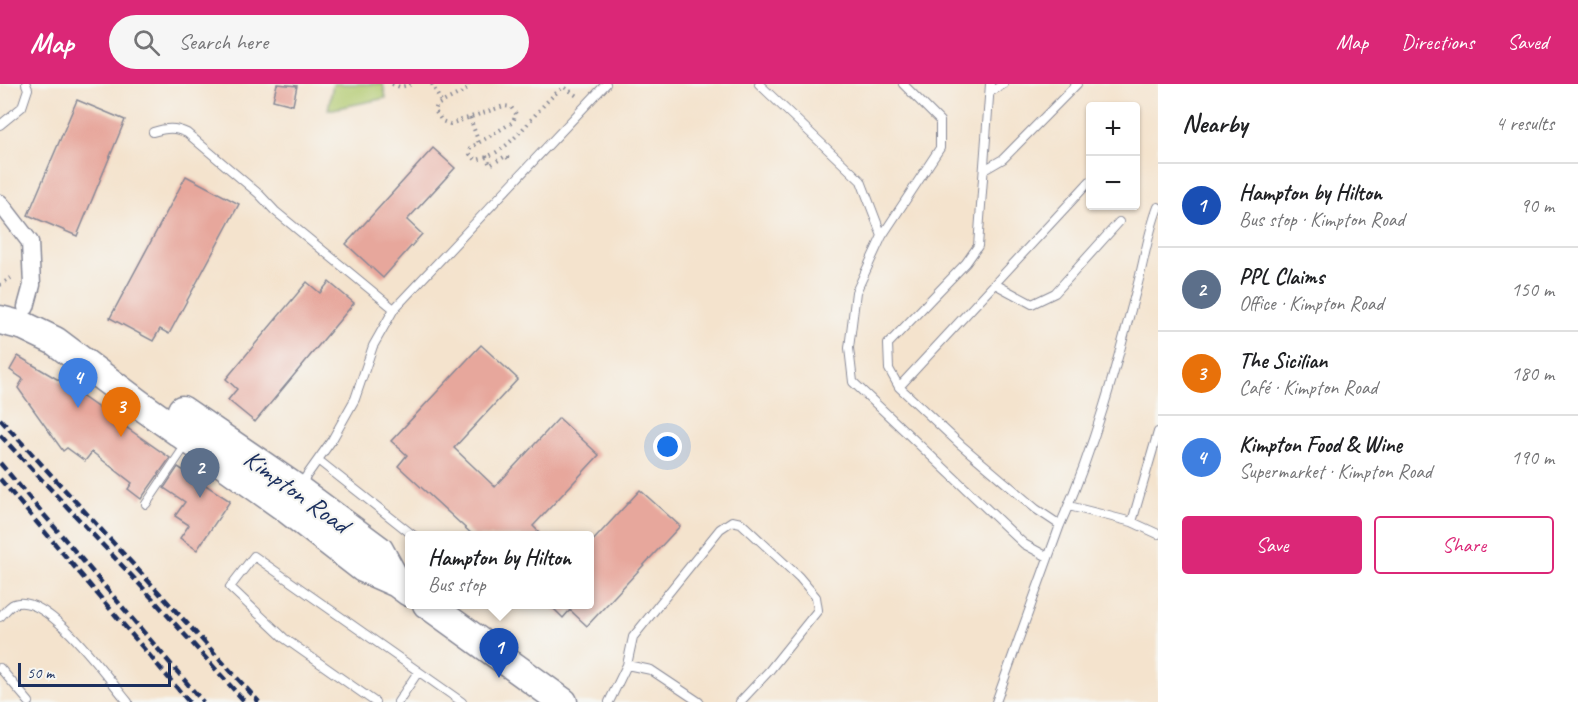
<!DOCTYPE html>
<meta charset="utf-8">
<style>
body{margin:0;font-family:Caveat,sans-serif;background:#f6f6f6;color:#202124}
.controls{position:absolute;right:18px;top:18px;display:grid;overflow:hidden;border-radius:6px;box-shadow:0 2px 4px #0004}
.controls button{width:54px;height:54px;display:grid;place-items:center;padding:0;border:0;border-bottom:2px solid #e0e0e0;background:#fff;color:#202124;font:30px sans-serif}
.scale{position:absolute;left:18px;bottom:15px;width:153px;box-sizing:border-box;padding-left:6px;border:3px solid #1b2f5e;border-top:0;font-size:16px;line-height:21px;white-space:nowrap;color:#1b2f5e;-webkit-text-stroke:4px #f6f6f2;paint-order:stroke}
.you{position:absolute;left:668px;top:363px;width:21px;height:21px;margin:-15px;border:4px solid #fff;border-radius:50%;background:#1a73e8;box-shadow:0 0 0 9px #1a73e833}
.badge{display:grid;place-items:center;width:39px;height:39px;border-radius:50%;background:#db2777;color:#fff;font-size:20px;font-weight:700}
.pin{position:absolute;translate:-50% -50px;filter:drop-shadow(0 2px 3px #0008)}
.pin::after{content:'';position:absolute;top:32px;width:21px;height:18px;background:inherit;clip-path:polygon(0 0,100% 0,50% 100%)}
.popup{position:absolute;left:405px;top:447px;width:189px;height:78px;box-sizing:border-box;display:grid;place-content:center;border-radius:6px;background:#fff;filter:drop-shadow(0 2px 4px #0005);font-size:20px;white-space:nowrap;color:#757577}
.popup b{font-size:22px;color:#202124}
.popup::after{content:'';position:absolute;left:50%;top:100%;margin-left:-12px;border:12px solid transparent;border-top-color:#fff}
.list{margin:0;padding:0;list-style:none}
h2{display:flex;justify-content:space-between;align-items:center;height:78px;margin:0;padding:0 24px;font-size:26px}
h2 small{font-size:20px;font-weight:400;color:#757577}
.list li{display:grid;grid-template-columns:39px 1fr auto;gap:18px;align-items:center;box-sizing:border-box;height:84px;padding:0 24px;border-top:2px solid #e0e0e0}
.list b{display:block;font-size:22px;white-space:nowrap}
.list p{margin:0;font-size:20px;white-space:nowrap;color:#757577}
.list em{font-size:20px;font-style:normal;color:#757577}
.actions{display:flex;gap:12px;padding:18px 24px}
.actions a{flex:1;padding:14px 0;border:2px solid #db2777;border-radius:6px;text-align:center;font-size:21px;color:#db2777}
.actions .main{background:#db2777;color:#fff}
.icon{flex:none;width:33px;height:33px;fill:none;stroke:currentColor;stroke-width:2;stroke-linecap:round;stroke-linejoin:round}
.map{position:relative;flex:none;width:1158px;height:618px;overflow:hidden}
header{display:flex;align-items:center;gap:36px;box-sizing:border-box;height:84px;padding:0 30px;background:#db2777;color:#fff}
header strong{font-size:28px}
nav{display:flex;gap:33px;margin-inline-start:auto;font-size:21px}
.search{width:420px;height:54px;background:#f6f6f6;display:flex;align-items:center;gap:15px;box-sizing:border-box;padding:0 21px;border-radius:33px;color:#757577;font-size:22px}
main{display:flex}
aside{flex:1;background:#fff}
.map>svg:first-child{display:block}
</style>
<header>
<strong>Map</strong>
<div class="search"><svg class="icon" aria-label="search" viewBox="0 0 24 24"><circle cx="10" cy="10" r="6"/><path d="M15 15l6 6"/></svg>Search here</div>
<nav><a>Map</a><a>Directions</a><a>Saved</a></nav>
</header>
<main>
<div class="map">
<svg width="1158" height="618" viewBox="0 0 1158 618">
<rect width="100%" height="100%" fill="#f6f6f2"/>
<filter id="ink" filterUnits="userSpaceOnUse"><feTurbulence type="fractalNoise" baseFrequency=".0167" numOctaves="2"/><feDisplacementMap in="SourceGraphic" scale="12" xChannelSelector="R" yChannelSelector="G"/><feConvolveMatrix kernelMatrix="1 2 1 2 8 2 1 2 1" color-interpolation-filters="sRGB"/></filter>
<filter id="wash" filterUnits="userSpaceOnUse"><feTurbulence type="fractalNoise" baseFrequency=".008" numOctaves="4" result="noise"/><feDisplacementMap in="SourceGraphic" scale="24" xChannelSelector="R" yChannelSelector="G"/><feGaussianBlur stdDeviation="1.35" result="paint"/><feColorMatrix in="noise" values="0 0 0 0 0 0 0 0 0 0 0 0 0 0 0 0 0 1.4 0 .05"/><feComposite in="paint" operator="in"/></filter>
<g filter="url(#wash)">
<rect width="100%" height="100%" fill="#f4e3cd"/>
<path fill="#b1c96e" stroke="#667c66" stroke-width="1.5" d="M333 0H383L386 14 328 26Z"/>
<g id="blocks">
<path fill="#e7a79c" d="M277 0 297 2 293 21 273 16Z
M77 16 125 36 77 152 28 131Z
M433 64 455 84 407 136 422 150 383 194 346 160Z
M186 92 239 120 169 250 160 245 153 257 110 234Z
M307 198 320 209 329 198 354 219 255 338 228 316 237 305 226 295Z
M481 261 518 295 454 364 495 403 559 334 599 371 533 442 543 452H474L398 382 407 371 391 357Z
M18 272 57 295 170 374 141 415 128 405 132 399 92 368 85 377 67 364 63 367 18 304 23 295 10 286Z
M178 383 230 417 197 466 180 454 189 441 175 432 185 418 164 404Z
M640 406 680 442 587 542 570 526 563 534 549 520H589V461Z"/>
</g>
</g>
<g filter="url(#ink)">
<use href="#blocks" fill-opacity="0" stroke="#888996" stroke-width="1.5"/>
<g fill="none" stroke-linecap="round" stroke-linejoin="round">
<g stroke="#888996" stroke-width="10">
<path id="lane" d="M759 0 861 97 882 152
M903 0 940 37V64L882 152 856 208 849 264 853 298 1024 460 1048 473
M990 0 978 162 966 179 888 260 889 285 899 303 961 361 1036 425 1060 441 996 618
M990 8 1004 0
M0 41 22 23 28 5 26 0
M153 48C166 44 175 43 187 49L259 110 275 127 394 225
M984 86 1003 75 1077 0
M995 200 1032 220 1055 209 1119 138
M899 303 1090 97
M318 376 414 452
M300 401 332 356 355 315 373 262 394 225 606 0
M146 420 188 358
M1069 422 1132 438 1158 450
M1132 438 1158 348
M1060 441C1094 365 1116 283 1137 203 1144 177 1148 149 1158 123
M0 533C4 529 9 522 14 520 47 507 109 596 128 618
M627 581 651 586 699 618
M0 584 29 618
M375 618 284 554 230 503 254 472 462 618
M398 618 418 588
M609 618 627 581 633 553 720 445 732 437 741 439 799 493 816 513 818 526 769 587 740 618"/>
</g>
<g stroke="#888996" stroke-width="19">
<path id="street" d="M0 119 30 158 32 201 26 223"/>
</g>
<g stroke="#888996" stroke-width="31">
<path id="highway" d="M0 236 24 242 55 257 139 320 283 422 363 484 397 499 409 508
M182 326 297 405 379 466 397 499
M427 520 563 618"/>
</g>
<path stroke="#888996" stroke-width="4" stroke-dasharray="1.5 4.5" stroke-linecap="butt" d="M392 0 400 3 413 0
M432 0 441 18
M468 0V5L464 7 437 21 435 27 442 37 450 40 504 22 511 23 516 30 513 38 470 64V70L476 76C516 68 533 24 564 3L577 12
M470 34 479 59
M486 72 490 81 506 72 511 78
M0 201 11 194"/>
<use href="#lane" stroke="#fff" stroke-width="8"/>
<use href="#street" stroke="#fff" stroke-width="16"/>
<use href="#highway" stroke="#fff" stroke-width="28"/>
<path stroke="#1b2f5e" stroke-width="4.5" stroke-dasharray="9 4.5" stroke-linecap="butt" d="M0 335 259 618
M0 351 143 504 245 618
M0 379 203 618
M0 395 189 618"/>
</g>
</g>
<g text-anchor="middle" stroke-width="4.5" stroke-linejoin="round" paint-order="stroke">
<g font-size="26" fill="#1b2f5e" stroke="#f6f6f2">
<text transform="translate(297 407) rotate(36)" y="9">Kimpton Road</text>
</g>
</g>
</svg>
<div class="controls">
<button>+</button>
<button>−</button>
</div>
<div class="scale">50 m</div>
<div class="you"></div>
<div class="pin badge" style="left:499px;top:594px;background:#1a4fb4">1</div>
<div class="popup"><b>Hampton by Hilton</b>Bus stop</div>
<div class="pin badge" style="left:200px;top:414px;background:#5c6f8a">2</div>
<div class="pin badge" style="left:121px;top:353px;background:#e8710a">3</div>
<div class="pin badge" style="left:78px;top:324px;background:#3f7fe0">4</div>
</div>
<aside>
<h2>Nearby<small>4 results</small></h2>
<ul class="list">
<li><span class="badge" style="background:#1a4fb4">1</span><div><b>Hampton by Hilton</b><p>Bus stop · Kimpton Road</p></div><em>90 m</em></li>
<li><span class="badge" style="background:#5c6f8a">2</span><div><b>PPL Claims</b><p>Office · Kimpton Road</p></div><em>150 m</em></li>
<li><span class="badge" style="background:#e8710a">3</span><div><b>The Sicilian</b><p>Café · Kimpton Road</p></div><em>180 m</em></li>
<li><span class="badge" style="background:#3f7fe0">4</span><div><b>Kimpton Food &amp; Wine</b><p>Supermarket · Kimpton Road</p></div><em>190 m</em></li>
</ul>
<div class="actions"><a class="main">Save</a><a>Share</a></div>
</aside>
</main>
